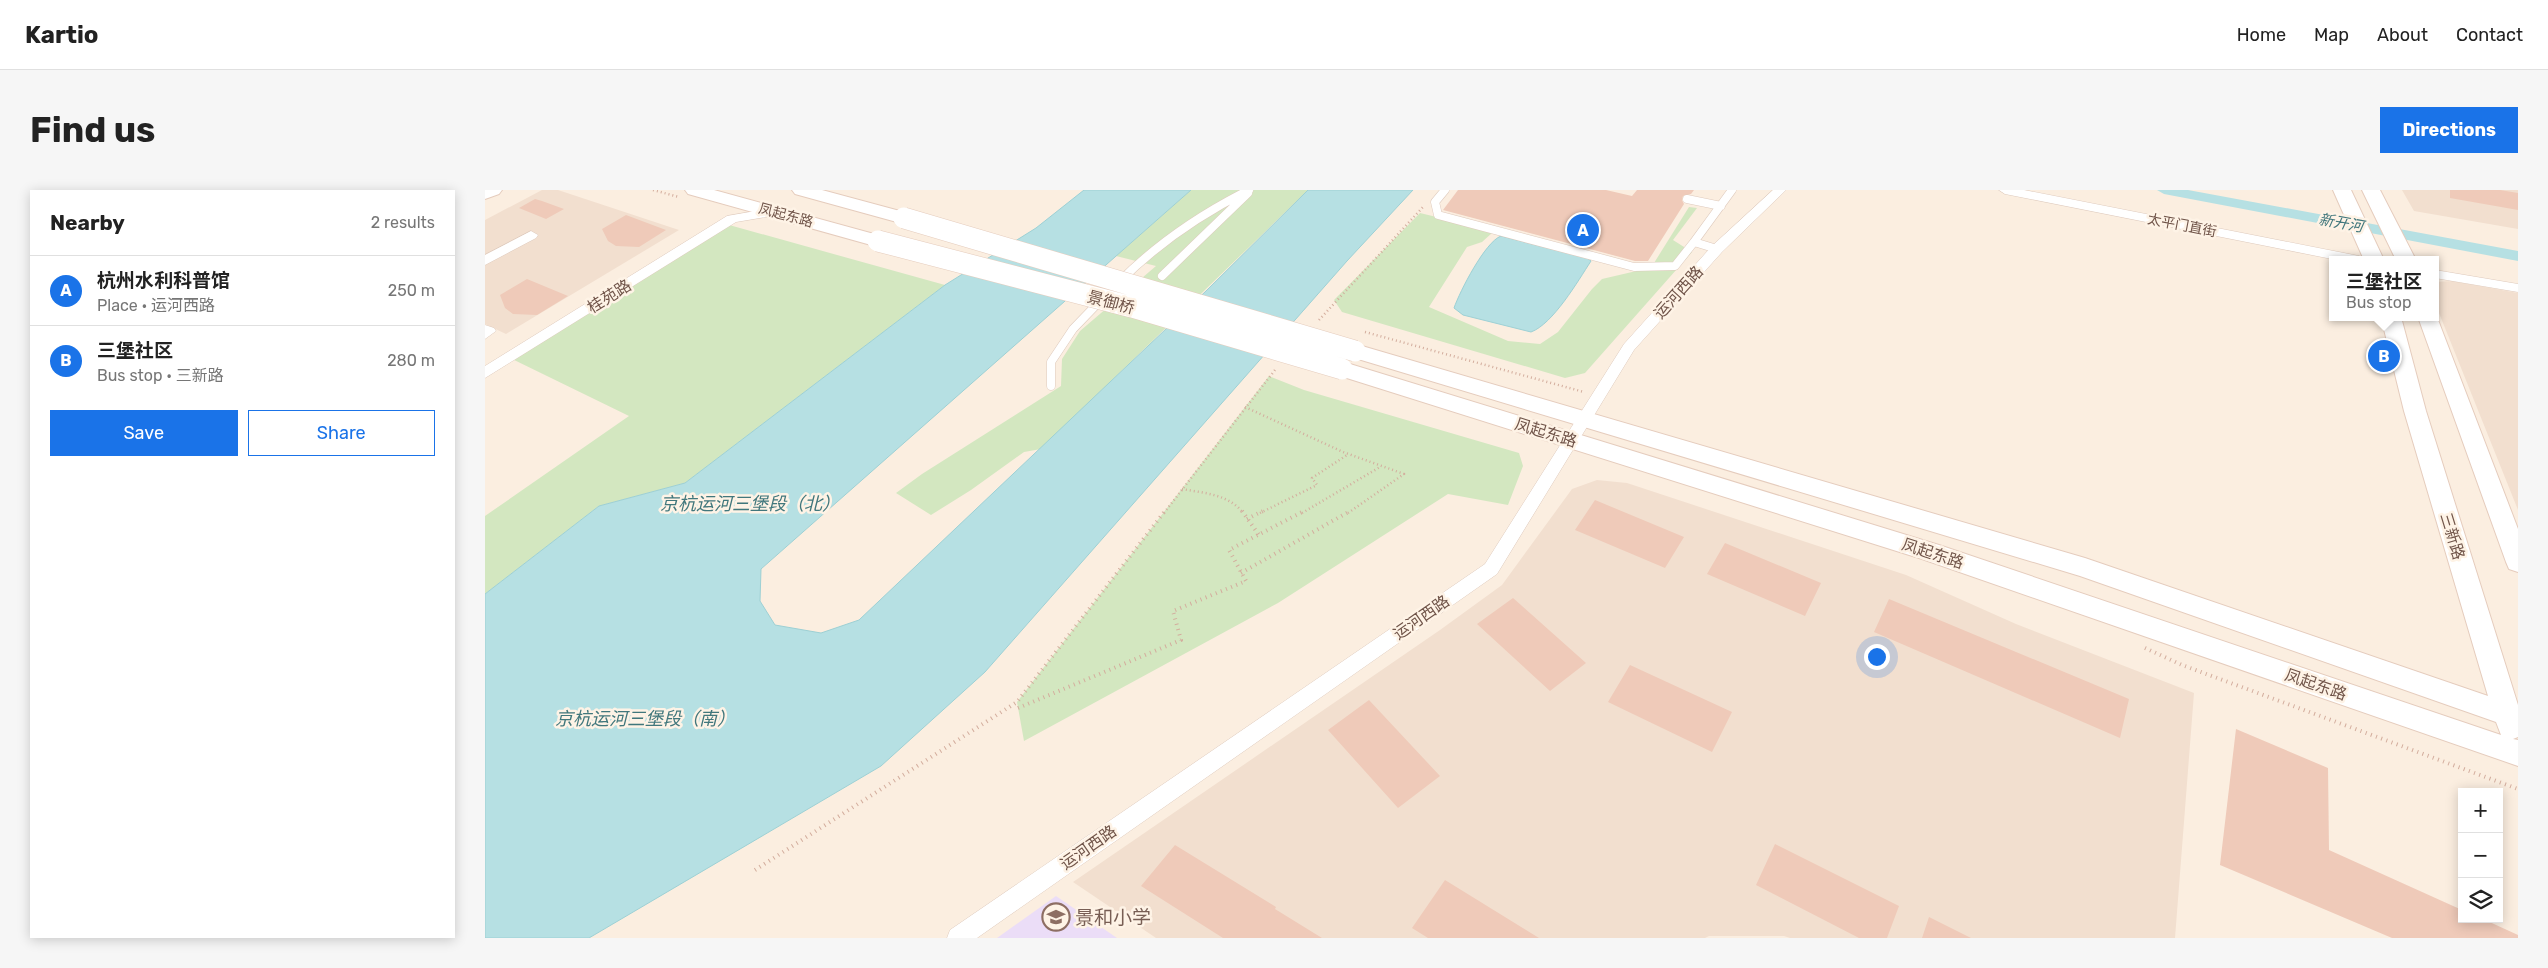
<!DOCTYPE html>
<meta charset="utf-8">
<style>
body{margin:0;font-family:Rubik,"Noto Sans SC",sans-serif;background:#f6f6f6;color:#222}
.controls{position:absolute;right:15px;bottom:15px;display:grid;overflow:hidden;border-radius:0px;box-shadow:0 2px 12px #0003}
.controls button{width:45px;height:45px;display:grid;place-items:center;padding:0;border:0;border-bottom:1px solid #e0e0e0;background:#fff;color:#222;font:25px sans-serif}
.you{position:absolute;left:1391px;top:466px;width:18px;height:18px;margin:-12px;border:4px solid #fff;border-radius:50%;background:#1a73e8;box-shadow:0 0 0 8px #1a73e833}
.badge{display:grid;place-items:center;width:32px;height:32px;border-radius:50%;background:#1a73e8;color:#fff;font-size:16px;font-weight:700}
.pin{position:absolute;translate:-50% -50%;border:2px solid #fff;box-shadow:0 1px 5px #0006}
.popup{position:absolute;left:1844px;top:66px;width:110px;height:65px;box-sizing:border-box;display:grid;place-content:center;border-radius:0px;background:#fff;filter:drop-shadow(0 1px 4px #0005);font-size:16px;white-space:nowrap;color:#767676}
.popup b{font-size:19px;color:#222}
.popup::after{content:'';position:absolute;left:50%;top:100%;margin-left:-10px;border:10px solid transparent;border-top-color:#fff}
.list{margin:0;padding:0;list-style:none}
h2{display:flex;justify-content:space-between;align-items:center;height:65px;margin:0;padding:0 20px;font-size:21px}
h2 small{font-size:16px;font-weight:400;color:#767676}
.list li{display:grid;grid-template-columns:32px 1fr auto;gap:15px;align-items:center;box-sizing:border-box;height:70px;padding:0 20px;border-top:1px solid #e0e0e0}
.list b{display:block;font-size:19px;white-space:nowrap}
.list p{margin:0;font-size:16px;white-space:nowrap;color:#767676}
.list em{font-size:16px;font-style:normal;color:#767676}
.actions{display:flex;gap:10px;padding:15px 20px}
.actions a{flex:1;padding:11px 0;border:1px solid #1a73e8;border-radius:0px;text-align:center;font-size:18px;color:#1a73e8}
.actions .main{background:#1a73e8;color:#fff}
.icon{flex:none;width:28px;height:28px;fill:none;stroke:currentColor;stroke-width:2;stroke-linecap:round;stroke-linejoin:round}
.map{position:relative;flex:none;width:2033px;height:748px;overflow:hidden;border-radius:0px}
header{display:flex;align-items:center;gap:30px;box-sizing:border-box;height:70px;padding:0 25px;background:#fff;border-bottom:1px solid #e0e0e0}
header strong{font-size:24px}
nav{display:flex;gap:28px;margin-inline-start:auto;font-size:18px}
.intro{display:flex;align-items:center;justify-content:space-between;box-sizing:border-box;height:120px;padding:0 30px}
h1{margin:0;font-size:35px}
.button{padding:12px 22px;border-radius:0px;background:#1a73e8;color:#fff;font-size:18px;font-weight:700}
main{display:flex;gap:30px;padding:0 30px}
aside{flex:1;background:#fff;border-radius:0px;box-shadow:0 2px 12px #0003}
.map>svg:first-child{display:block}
</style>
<header>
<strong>Kartio</strong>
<nav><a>Home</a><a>Map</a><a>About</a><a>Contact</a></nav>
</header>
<div class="intro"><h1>Find us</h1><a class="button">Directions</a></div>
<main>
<aside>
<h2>Nearby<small>2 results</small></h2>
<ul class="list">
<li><span class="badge">A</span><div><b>杭州水利科普馆</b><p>Place · 运河西路</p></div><em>250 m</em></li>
<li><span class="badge">B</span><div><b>三堡社区</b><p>Bus stop · 三新路</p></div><em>280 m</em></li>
</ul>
<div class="actions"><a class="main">Save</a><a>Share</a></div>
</aside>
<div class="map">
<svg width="2033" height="748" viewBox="0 0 2033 748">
<rect width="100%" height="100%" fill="#fbeee0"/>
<path fill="#f2dfcf" d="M57 0H73L194 40 21 144 0 134V30Z
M1917 0H2033V39L1929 21Z
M1967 91 2033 103V320L1950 113V92Z
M1112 290 1142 293 1421 385 1531 434 1709 503 1690 748H1305L1299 746H1224L1220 748H671L588 692 955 440 1017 395 1087 299Z"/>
<path fill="#ebddf7" d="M571 706 632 748H512Z"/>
<path fill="#d3e7c0" d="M706 0H823L556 259 539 262 486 300 446 325 411 303 437 284 576 196 577 169 595 141 671 76 631 66Z
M1204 17 1212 18 1188 50 1207 62 1100 183 1080 188 857 122 849 110 935 23 1005 40 1007 43 997 52 982 57 944 117 1023 151 1055 154 1073 142 1107 99 1117 89 1160 79 1169 73Z
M237 33 460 95 200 293 114 316 0 404V326L144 226 23 167Z
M784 186 819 200 1034 263 1038 276 1023 315 963 304 793 413 539 551 532 512Z"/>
<path fill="#b6e0e3" stroke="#9dd0d4" d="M599 0H706L276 379 275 411 290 435 336 443 374 430 721 101 823 0H928L862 71 500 482 396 576 104 748H0V404L114 316 200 293 460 95 551 38Z
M1016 46 1102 68 1106 71C1093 91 1068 134 1046 142L978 125 969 118C975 101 1000 52 1016 46Z"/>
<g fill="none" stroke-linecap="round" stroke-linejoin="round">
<path fill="#b6e0e3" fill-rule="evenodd" d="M1672 0H1703L2033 61V71L1679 4Z"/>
</g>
<path fill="#efcab9" d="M973 0H1121L1147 6 1152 0H1209L1206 4 1198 6 1197 10 1199 14 1163 71H1150L958 20Z
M1965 0H2015L2033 3V20L1965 8Z
M50 9 57 11 79 19 61 29 34 18Z
M141 25 181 40 154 57 131 56 123 51 117 39Z
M42 89 83 106 52 125 28 124 20 118 15 105Z
M1110 310 1199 347 1180 378 1090 340Z
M1240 353 1336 393 1320 426 1222 384Z
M1028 408 1101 473 1065 501 992 434Z
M1404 409 1644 509 1635 548 1389 442Z
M1145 475 1247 522 1227 562 1123 512Z
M884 510 955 586 913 618 843 540Z
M1751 539 1843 578 1844 660 1977 720V729H1998L2033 745V748H1907L1735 675Z
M1290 654 1414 716 1402 748H1374L1271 695Z
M690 655 791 717 790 719 837 748H738L656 696Z
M960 690 1054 748H943L927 738Z
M1444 727 1486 748H1437Z"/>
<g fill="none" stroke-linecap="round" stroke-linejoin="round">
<g stroke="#decabd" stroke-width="9">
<path id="lane" d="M960 0 950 12 953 25 1149 77 1190 76 1209 52
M1202 9 1236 16
M1232 59 1209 52 1247 0
M677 86 763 3
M634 92C672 54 716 24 764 0
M566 196V172L588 139 616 110"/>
</g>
<g stroke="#decabd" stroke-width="1">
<path id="street" d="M1288 0H1301L1237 62 1149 160 1012 384 492 748H462L465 740 1000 374 1139 154 1227 56Z
M1514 0H1539L1874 66 1881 70H1852L1520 4Z
M288 18 293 19 295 22 293 25 251 32 0 188V176L242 26Z
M46 41 53 45 51 48 0 75V65Z
M1950 80 2033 94V102L1950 88Z
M0 135 9 138 11 141 0 149Z"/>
</g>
<g stroke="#e5ccbd" stroke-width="2">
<path id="secondary" d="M0 0H17L14 4 0 9Z
M200 0H229L400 47 403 51 400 55H386L203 4Z
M307 0H337L426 24 428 28 426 32 419 34 310 4Z
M1848 0H1866L1899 70H1879Z
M1877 0H1895L1931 70H1911Z
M1950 122 2033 339V382L2024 379 2021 372 1933 127H1950Z
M1896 127H1916L1941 221 2033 515V547L2028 549 2033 550V576L1437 369 849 184 846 179 849 174 857 172 865 174 1454 355 2016 545 2011 532 1595 386 863 166 859 161 863 156 870 154 877 156 1600 368 2003 506 1919 221Z"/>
</g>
<path stroke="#d3ad9d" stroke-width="2.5" stroke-dasharray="1 3" stroke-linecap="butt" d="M168 0 194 7
M834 130 938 17
M880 142 1099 202
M760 217 858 262 919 284 863 323
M697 299C718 303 744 304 758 323
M679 323 790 180
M775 323 832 295 827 288 862 265
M817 323 895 277"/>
<path stroke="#d3ad9d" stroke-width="4" stroke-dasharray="1 4.5" stroke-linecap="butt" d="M757 321 774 345
M762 329 778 321
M756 383 865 321
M1660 458 1697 475 2033 599
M533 518 696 450 688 421 761 391 744 360 819 321
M270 680 532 512 680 321"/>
<use href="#lane" stroke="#fff" stroke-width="8"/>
<use href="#street" fill="#fff" fill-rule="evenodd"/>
<use href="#secondary" fill="#fff" fill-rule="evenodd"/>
<g stroke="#e5ccbd" stroke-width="22" stroke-linecap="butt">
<path id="secondary-bridge" d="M419 28 870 161
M393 51 647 117 857 179"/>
</g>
<use href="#secondary-bridge" stroke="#fff" stroke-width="21"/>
</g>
<defs>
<g id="school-ring" transform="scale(1.4375)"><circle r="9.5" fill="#fef3e6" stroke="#8d6e63" stroke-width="1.5"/><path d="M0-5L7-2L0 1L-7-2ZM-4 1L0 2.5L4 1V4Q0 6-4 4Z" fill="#8d6e63"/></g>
</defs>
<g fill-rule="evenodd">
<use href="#school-ring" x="571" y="727"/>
</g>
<g text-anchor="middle" stroke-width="5" stroke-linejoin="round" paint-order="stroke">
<g font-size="14" fill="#705449" stroke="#fef3e6">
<text transform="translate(301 25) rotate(15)" y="5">凤起东路</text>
<text transform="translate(1697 35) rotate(11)" y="5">太平门直街</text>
</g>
<g font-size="15" font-style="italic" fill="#41777c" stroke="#fef3e6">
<text transform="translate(1856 33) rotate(10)" y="5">新开河</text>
</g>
<g font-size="16" fill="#705449" stroke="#fef3e6">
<text transform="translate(1193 102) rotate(-48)" y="6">运河西路</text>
<text transform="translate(124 106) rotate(-32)" y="6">桂苑路</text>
<text transform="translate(626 112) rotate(15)" y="6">景御桥</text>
<text transform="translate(1061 242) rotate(17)" y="6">凤起东路</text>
<text transform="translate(1968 346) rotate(73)" y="6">三新路</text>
<text transform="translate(1448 363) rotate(18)" y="6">凤起东路</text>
<text transform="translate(936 427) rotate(-35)" y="6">运河西路</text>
<text transform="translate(1831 494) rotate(19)" y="6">凤起东路</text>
<text transform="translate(603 657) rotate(-35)" y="6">运河西路</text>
</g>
<g font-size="18" font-style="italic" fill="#41777c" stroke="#fef3e6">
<text x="265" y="320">京杭运河三堡段（北）</text>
<text x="160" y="535">京杭运河三堡段（南）</text>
</g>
<g font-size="19" fill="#785e54" stroke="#fef3e6" text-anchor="start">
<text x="590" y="734">景和小学</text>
</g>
</g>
</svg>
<div class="controls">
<button>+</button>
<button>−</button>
<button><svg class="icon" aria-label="layers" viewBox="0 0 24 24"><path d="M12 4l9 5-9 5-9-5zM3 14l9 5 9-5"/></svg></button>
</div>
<div class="you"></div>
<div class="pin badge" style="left:1098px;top:40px">A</div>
<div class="pin badge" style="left:1899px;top:166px">B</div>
<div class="popup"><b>三堡社区</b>Bus stop</div>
</div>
</main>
